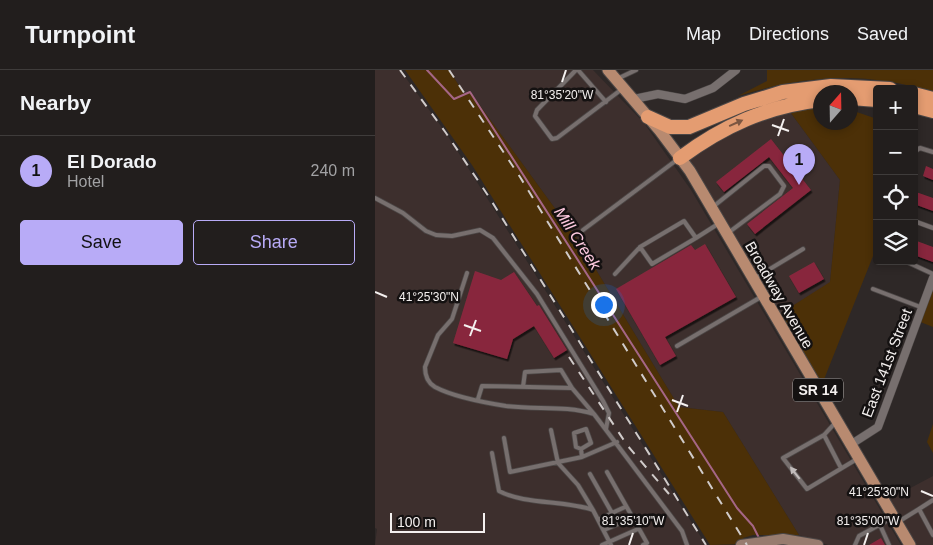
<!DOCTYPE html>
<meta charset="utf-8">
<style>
body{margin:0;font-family:Arial,sans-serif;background:#2a2726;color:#f1f3f6}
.controls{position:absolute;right:15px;top:15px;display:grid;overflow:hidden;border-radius:5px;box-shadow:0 2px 8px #0003}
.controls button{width:45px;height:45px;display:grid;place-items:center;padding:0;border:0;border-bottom:1px solid #3f3c3b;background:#221e1d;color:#f1f3f6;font:25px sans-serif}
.compass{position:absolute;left:438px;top:15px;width:45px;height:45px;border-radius:50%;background:#221e1d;box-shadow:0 2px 8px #0003;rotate:20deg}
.scale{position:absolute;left:15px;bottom:12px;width:95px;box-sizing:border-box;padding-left:5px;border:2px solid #f4f0ef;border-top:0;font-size:14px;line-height:18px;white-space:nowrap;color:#f4f0ef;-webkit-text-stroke:4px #141111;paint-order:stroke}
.you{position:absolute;left:228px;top:234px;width:18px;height:18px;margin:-12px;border:4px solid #fff;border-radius:50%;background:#1a73e8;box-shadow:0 0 0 8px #1a73e833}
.badge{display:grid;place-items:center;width:32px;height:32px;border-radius:50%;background:#b8abf7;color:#111;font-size:16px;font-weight:700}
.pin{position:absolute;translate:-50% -41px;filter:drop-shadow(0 1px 2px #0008)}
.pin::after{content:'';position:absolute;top:26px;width:18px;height:15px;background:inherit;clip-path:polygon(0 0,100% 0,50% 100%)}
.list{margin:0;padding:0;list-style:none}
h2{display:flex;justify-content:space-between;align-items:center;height:65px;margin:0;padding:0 20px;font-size:21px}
h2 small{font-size:16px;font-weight:400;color:#a2a2a4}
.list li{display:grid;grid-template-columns:32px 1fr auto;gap:15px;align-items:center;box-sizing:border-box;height:70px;padding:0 20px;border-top:1px solid #3f3c3b}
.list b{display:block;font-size:19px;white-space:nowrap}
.list p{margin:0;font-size:16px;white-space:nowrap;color:#a2a2a4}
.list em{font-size:16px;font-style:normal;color:#a2a2a4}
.actions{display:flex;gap:10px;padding:15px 20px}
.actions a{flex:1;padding:11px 0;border:1px solid #b8abf7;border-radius:5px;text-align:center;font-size:18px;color:#b8abf7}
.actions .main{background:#b8abf7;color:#111}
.icon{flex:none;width:28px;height:28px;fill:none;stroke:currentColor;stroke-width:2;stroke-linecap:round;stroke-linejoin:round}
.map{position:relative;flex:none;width:558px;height:475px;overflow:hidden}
header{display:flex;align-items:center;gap:30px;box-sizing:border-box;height:70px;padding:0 25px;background:#221e1d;border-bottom:1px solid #3f3c3b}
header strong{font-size:24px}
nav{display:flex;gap:28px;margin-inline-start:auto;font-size:18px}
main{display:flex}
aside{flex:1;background:#221e1d}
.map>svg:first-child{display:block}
</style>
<header>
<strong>Turnpoint</strong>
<nav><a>Map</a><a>Directions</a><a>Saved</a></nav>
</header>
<main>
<aside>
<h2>Nearby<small></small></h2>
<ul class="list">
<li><span class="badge">1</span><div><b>El Dorado</b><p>Hotel</p></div><em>240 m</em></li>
</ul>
<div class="actions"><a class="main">Save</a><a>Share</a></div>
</aside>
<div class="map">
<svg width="558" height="475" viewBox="0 0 558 475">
<defs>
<filter id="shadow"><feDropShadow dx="1.5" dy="2.5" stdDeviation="0" flood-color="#0009"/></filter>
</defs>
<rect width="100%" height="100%" fill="#2e2827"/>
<path fill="#3d2f2d" d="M0 0H25L71 63 331 475H0L2 459 0 458Z
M74 0H218L269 53 316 120 526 475H453L424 465 348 342 304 337 203 170 95 22 90 25Z
M410 35 465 110 455 213 400 247 305 88Z
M558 406V475H536L509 432Z"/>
<path fill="#4c3007" d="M30 0H74L90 25 95 22 203 170 304 337 348 342 424 465H378L368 468 371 474 335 475 97 95Z
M392 0H558V22C488 1 432 5 363 26L392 11Z
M445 30 446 52H476V40L502 49V176L444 322 400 247 455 212 465 110 410 35Z
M558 208V257L543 251Z
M558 354V383L552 372Z"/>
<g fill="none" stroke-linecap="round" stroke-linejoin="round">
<path stroke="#a56686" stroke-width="2" d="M52 0 79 29 95 22 362 438 378 456 384 468"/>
</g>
<path fill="#88283d" filter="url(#shadow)" d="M396 69 436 120 380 164 372 154 418 118 394 87 349 122 341 112Z
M551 96 558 99V110L548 106Z
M541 122 558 128V141L539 134Z
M539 170 558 177V192L539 185Z
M330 174 361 227 290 267 301 286 285 295 241 219 316 175 320 180Z
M439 192 449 209 424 223 414 206Z
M100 201 126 210 139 202 162 236 164 235 192 280 179 288 159 256 138 269 132 289 78 273Z
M506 468 510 475H494Z"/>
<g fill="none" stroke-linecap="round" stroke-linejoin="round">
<g stroke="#4c4746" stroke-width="5.5">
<path id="lane" d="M201 0 162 40 160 46 177 69 182 68 247 19
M203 0 231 32
M242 9 261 0
M539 82 545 78 558 82
M0 128 28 143 51 161 61 165 77 166 105 160 118 168 162 224 228 331 234 343 231 359
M339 136 389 96H394L409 116 405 124 353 163
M539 151 558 158
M208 160 303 89
M265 177 277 194 321 168
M530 191 558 204
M92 203 77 249 63 265 50 297C50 305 53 313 60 317 77 326 112 333 131 336 161 340 190 335 219 344L307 461 312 475
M240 204 265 177 309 151 321 168 343 154
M380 208 428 179
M498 219 548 238
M302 276 386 227
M148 317 150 302 186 300 197 318
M103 329 107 316 197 318 219 344
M460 353 449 365 408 388 432 419 482 389
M176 360 183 393 203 415 218 440
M449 365 466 398
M129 368 135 402 207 387 242 372
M206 379 201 377 199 363 211 359 216 373 206 379 207 387
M117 383 124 421C150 435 189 430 218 440L236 475
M232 402 272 473 268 475
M215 404 237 443 250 437
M544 439 558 430
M225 449 237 443
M523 452 544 439 558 465
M505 455 514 475
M229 460 257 448
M227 475 263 459
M480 475 484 466 517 448"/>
</g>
<g stroke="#4c4746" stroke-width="9">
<path id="street" d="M259 29 283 24 310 29 338 18 361 0
M475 375 503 357 558 208"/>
</g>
<g stroke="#4c4746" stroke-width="12">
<path id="secondary" d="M366 475 408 469 443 475"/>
</g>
<g stroke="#4c4746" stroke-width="13">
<path id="primary" d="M233 0 285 61 315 101 535 475"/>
</g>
<g stroke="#4c4746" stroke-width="16">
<path id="highway" d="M539 24 558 29
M476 28 502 30
M539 36 558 41
M273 47 295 57H314L369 34 408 22 456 16 515 19
M305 88C348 56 392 36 446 30"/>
</g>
<use href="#lane" stroke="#776f6e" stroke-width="4"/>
<use href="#street" stroke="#776f6e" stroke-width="8"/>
<use href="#secondary" stroke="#987c6f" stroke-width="10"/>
<use href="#primary" stroke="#b88a70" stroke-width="11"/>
<use href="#highway" stroke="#e49c71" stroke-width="14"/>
<path stroke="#d0cbca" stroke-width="2" stroke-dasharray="9 9" stroke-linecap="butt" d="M25 0 71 63 114 127 331 475
M74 0 145 107 372 475
M194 287 252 375 294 424"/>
</g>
<defs><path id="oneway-solid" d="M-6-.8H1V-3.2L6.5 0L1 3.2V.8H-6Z" transform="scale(1.25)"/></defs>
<use fill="#7c5641" href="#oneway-solid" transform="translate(361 53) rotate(-24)"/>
<use fill="#c2bcbb" href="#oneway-solid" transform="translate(420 403) rotate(-128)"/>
<path fill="none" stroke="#f4f0ef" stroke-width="2" d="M187 12 191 0M397 55 414 61M403 66 409 49M0 222 12 227M89 255 106 261M95 266 101 250M297 330 313 336M302 342 308 325M546 421 558 426M254 475 258 463M489 475 493 463"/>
<g text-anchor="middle" stroke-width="5" stroke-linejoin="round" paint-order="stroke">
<rect fill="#141111" stroke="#b1adac" stroke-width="1" x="418" y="308.5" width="50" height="23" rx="4"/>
<g font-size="14" font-weight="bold" fill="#f4f0ef">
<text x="443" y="325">SR 14</text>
</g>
<g font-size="15" fill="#f4f0ef" stroke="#141111">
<text transform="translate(404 225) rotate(60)" y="5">Broadway Avenue</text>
<text transform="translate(512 293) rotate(-69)" y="5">East 141st Street</text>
</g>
<g font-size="16" font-style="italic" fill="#fecae0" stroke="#141111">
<text transform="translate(203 168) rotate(57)" y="6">Mill Creek</text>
</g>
</g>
<g font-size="12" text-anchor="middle" fill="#f4f0ef" stroke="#141111" stroke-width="5" stroke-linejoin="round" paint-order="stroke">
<text x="187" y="29">81°35'20"W</text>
<text x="54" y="231">41°25'30"N</text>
<text x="504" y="426">41°25'30"N</text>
<text x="258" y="455">81°35'10"W</text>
<text x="493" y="455">81°35'00"W</text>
</g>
</svg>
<div class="controls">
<button>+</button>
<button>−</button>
<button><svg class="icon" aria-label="locate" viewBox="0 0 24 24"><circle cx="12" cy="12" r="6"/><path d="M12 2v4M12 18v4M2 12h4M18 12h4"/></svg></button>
<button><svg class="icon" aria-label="layers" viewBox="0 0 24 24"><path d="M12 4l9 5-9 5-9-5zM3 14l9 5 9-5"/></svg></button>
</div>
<svg class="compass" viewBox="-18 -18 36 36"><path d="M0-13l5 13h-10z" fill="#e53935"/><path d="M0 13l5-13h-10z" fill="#a2a2a4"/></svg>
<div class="scale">100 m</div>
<div class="you"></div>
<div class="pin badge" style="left:424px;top:115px">1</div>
</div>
</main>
